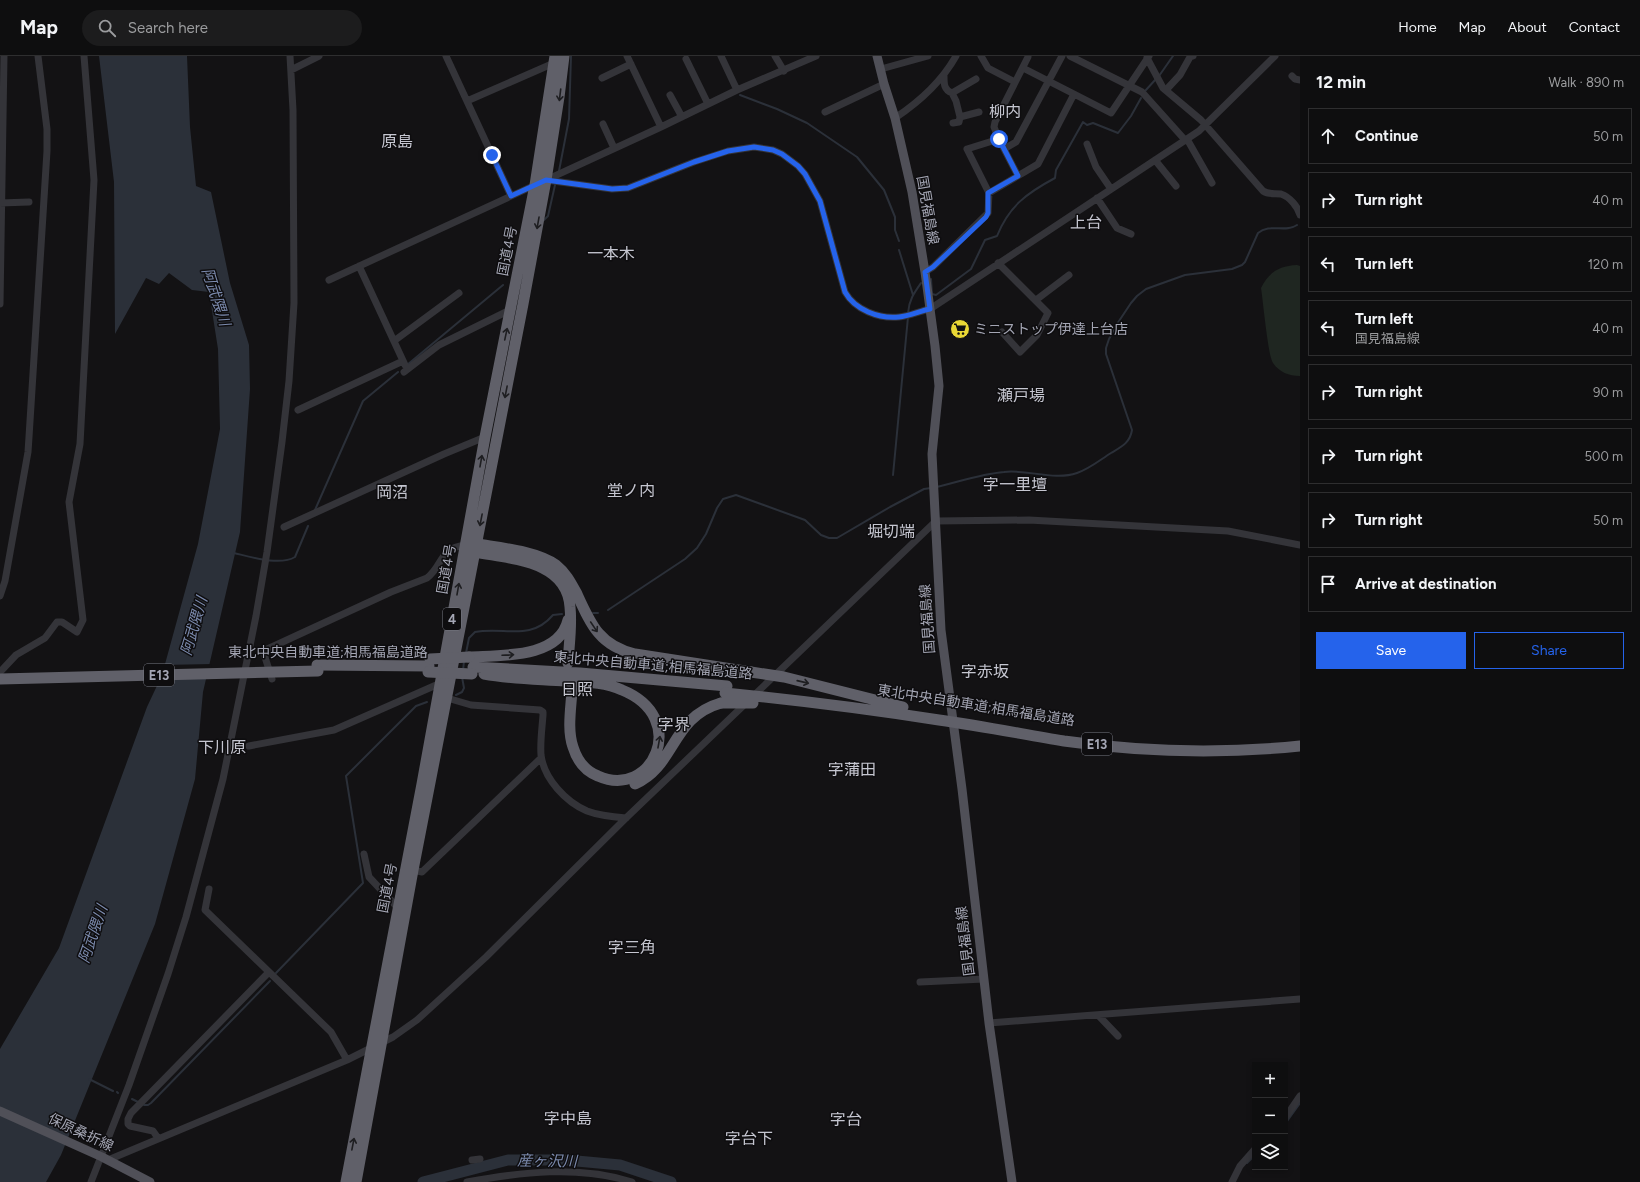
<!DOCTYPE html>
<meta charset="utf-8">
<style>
body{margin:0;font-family:Figtree,"Noto Sans JP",sans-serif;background:#1c1c1d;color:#f1f3f6}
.controls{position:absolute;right:12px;bottom:12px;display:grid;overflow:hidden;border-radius:0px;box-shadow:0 2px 6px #0003}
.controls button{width:36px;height:36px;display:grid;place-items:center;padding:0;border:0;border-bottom:1px solid #2e2e2f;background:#0e0e0f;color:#f1f3f6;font:20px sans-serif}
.stop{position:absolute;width:12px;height:12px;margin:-9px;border:3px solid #2563eb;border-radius:50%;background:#fff}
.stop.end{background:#2563eb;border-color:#fff;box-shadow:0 1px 4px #0008}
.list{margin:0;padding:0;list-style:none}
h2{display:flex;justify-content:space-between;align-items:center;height:52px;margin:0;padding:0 16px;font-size:17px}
h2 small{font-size:13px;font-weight:400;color:#9b9c9e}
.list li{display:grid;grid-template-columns:26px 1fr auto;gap:12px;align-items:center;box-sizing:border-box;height:56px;margin:0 8px 8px;padding:0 8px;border:1px solid #2e2e2f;border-radius:0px}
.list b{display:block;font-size:15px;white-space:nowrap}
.list p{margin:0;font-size:13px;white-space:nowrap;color:#9b9c9e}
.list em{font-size:13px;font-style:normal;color:#9b9c9e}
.actions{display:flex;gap:8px;padding:12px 16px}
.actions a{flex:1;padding:9px 0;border:1px solid #2563eb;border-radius:0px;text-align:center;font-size:14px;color:#2563eb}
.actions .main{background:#2563eb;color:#fff}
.icon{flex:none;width:22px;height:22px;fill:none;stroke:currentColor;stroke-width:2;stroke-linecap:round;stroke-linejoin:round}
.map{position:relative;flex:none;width:1300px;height:1126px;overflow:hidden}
header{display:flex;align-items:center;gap:24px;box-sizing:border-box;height:56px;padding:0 20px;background:#0e0e0f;border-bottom:1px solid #2e2e2f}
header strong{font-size:19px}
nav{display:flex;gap:22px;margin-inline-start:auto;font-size:14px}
.search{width:280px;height:36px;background:#1c1c1d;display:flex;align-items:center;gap:10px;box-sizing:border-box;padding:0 14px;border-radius:22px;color:#9b9c9e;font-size:15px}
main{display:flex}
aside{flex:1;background:#0e0e0f}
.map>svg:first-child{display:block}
</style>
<header>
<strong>Map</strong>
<div class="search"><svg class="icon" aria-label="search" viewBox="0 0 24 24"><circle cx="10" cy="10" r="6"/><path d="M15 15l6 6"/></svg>Search here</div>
<nav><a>Home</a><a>Map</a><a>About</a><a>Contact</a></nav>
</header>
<main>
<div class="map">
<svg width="1300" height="1126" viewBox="0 0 1300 1126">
<rect width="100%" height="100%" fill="#131214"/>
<path fill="#1f2621" d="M1297 209 1300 210V320C1289 320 1279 316 1273 307 1268 300 1263 244 1261 232 1269 216 1279 210 1297 209Z"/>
<path fill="#2b3039" d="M99 0H187L190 71 196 130 211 136 230 227 249 289 250 333 240 476 203 636 195 723 155 868 61 1099 46 1126H0V993L59 892 147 651 162 619 198 488 220 373 218 293 209 236 192 234 169 217 159 228 146 222 115 278 114 126Z"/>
<path fill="#131214" d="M212 608 208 622 160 618 163 609Z"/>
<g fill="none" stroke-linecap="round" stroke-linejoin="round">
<path stroke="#2b3039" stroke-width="2" d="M1159 20 1173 0
M1145 35 1156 23
M740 39 777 53 807 67 857 101 884 134 895 161V174L899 185
M559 115 569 63 571 0
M544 164 548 160 555 129
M899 194 913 239
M931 223 932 238 936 239 971 213 985 184 997 180C1009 150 1027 137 1055 122L1056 114 1083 66 1087 69 1093 67 1118 77 1131 60 1141 42
M908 257C909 244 914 237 921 227
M407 309 503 229
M893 419 908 261
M936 431C958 426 981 418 1004 416 1027 413 1054 425 1077 417 1089 413 1100 404 1111 397 1121 391 1130 387 1132 374L1106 298V292L1109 283 1117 268 1131 247 1137 240 1146 233 1185 219 1232 213 1242 209 1245 206 1258 177C1270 167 1285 177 1297 169
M315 454 363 345 398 316
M234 497C251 501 280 510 295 501L308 470
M608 554 685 503 697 492 706 478 717 452 723 443 736 439 805 464 821 479 829 482H837L890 451 924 433 931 432
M593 557H598
M466 597 469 582 475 576C504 570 530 586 553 559L562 558
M463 615 464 605
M456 639 462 636 464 632 462 621
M276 917 363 827 346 720 416 650 427 646
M89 1023 113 1035
M117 1036 118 1037
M132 1043 138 1046
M144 1049H148L151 1047 270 925
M1285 1068 1300 1047
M1247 1107 1255 1099"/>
<path stroke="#2b3039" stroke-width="11" d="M423 1126 508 1104H566L620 1109 671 1126"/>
<path stroke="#343439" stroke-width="7" d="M446 0 511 140
M627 0 661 71
M721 0 737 34
M775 0 784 15
M981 0 988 12 1015 26
M1070 0 1142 36 1185 84
M1147 2 1163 32 1201 64 1263 135C1269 139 1275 137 1281 138 1290 141 1298 151 1300 159
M686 3 708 48
M1023 12 1074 38
M881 13 928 0
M291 14 319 0
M944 20C944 28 944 34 952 37L956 45 960 61 979 56
M1292 20 1295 23 1300 24
M602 22 631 8
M1166 34 1180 19 1190 1 1193 0
M952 37 976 23
M670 39 682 61
M467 45 554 7
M825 56 884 28
M895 62C919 46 942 25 956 0
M953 67 959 66 960 61
M603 68 614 92
M999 83 994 71 995 66 1028 1V0
M1187 83 1212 127
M1087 88 1096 111 1111 133
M1004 93 1018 120
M1155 104 1176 130
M546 124 612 133 628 132 694 106 728 95 754 91 773 94 782 98 798 110 805 118 820 145 845 236C855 254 879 263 899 261 909 260 920 255 930 253L1199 75 1275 0
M989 137 1038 108 1074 38 1111 57 1149 0
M1097 142 1117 172 1131 178
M0 147 29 146
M998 207 1048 257 1037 279 1020 296 1002 276
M359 210 405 309
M925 216 933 211 988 157 989 137 967 93 999 83 1004 93 1016 86 1062 0
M329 224 661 71 737 34 816 0
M1036 244 1069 219
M0 248 4 0
M394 285 459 237
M404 316 439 289 512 253
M298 354 403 305
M284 471 444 398 485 381
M0 540 5 525 28 396 29 381 47 95V73L38 0
M0 616 16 599 45 582 57 566H62L77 576 83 564 69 446 80 388 94 124 84 0
M272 623 263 595 391 536 427 522C444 509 438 492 466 489
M447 642 471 649 540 654 543 656V659C542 673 540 686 541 699 544 723 566 746 587 755 600 760 613 761 626 762
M249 690 334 674 443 626
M364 798 369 821 398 852
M413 814 422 816 541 702
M209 833 205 854 331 976 347 1004
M920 926 984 923
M1098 959 1118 980
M989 967 1300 943
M1285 1062 1300 1040
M158 1082 153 1075 130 1070 128 1068V1063L131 1057 269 916
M108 1104 347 1004 393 981 417 964 486 901 626 762 936 465 1029 464 1228 475 1300 489
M472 1104 480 1103
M91 1126 129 1029 168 918 186 861 223 723 256 560 267 496 282 386 289 325 294 247 293 54 290 0
M467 1126C521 1116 579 1109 632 1126
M1232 1126 1240 1110 1255 1093"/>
<path stroke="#505058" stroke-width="9" d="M877 0 884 28 895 62 912 136 925 216 935 290 939 330 932 398 941 574 962 733 989 967 1012 1126
M0 1055 102 1101 150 1126"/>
<path stroke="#606069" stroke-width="11" d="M470 489 477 488C501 492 536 495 556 509 566 517 571 527 577 538 591 569 600 590 635 598L751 616
M470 492 475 496C510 503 567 504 570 551 572 570 569 589 568 607
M469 601C500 599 559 603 568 564
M317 609 429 610
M473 611 580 617 727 630
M484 618C511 623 538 623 566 625 584 626 605 626 622 634 691 662 652 744 598 720 585 715 577 704 573 691 567 674 571 652 572 634
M635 728C676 710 671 661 721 647
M346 1126 422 728 485 381 535 129 555 0
M356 1126 413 814 523 248 546 124 559 41 564 0"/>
<path stroke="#606069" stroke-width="11" d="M430 603 469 601
M428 616 472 618
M751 616 784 621 903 651
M0 623 318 615
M725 637C797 644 868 653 939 664 981 670 1022 678 1064 685 1142 696 1222 698 1300 690
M721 647H753"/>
</g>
<defs><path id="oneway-shaft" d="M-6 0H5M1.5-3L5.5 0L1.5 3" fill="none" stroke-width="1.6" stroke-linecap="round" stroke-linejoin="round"/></defs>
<g stroke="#1e1e21">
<use href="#oneway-shaft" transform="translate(560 39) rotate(97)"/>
<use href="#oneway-shaft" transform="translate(538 167) rotate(100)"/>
<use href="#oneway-shaft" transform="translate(506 278) rotate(-78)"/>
<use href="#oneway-shaft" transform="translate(506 336) rotate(101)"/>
<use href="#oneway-shaft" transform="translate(481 405) rotate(-80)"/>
<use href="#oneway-shaft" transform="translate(481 464) rotate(101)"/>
<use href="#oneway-shaft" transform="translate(458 533) rotate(-80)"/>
<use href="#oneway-shaft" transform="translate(594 571) rotate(56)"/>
<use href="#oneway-shaft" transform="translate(508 599) rotate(-3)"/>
<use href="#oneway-shaft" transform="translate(803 626) rotate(13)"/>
<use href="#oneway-shaft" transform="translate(659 686) rotate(-80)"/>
<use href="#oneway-shaft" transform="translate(353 1088) rotate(-79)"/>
</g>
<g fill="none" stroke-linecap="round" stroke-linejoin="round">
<path stroke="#2563eb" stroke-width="5" d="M492 99 511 140 546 124 612 133 628 132 694 106 728 95 754 91 773 94 782 98 798 110 805 118 820 145 845 236C855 254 879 263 899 261 909 260 920 255 930 253L925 216 933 211 986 161 988 157V137L1018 120 999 83"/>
</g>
<defs>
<g id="supermarket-disc" transform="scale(1)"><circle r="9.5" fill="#e9d735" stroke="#0e0d0f"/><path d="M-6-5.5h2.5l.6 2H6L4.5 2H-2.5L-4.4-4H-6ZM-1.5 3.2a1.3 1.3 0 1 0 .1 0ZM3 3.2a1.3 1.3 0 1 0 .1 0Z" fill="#111"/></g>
</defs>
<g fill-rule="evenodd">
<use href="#supermarket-disc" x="960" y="273"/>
</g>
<g text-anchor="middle" stroke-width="3" stroke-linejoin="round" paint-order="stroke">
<g fill="#0e0d0f" stroke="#777882" stroke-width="1">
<rect x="443" y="552" width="18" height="22" rx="3"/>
<rect x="144" y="608" width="30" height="22" rx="3"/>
<rect x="1082" y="677" width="30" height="22" rx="3"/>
</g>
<g font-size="13" font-weight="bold" fill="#a4a6b4">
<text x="452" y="568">4</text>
<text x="159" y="624">E13</text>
<text x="1097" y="693">E13</text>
</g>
<g font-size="14" fill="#a4a6b4" stroke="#0e0d0f">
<text transform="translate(928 154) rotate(80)" y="5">国見福島線</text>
<text transform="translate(507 195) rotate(-79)" y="5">国道4号</text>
<text transform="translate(446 513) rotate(-80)" y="5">国道4号</text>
<text transform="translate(927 563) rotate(-94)" y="5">国見福島線</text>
<text x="328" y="601">東北中央自動車道;相馬福島道路</text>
<text transform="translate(653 609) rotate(5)" y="5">東北中央自動車道;相馬福島道路</text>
<text transform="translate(976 649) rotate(9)" y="5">東北中央自動車道;相馬福島道路</text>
<text transform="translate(387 832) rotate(-79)" y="5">国道4号</text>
<text transform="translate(965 885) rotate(-97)" y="5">国見福島線</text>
<text transform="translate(81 1076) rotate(25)" y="5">保原桑折線</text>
</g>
<g font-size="14" fill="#a4a6b4" stroke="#0e0d0f" text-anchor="start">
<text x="974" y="278">ミニストップ伊達上台店</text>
</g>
<g font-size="15" font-style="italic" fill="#7c8bae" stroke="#0e0d0f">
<text transform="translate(216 241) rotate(72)" y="5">阿武隈川</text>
<text transform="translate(194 570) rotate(-74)" y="5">阿武隈川</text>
<text transform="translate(93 878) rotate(-71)" y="5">阿武隈川</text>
<text transform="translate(547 1105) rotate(1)" y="5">産ヶ沢川</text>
</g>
<g font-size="16" fill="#c5c6d0" stroke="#0e0d0f">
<text x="1005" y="61">柳内</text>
<text x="397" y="91">原島</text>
<text x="1086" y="172">上台</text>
<text x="611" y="203">一本木</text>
<text x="1021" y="345">瀬戸場</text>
<text x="1015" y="434">字一里壇</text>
<text x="631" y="440">堂ノ内</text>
<text x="392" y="442">岡沼</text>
<text x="891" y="481">堀切端</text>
<text x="985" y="621">字赤坂</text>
<text x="577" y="639">日照</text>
<text x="674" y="674">字界</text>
<text x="222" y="697">下川原</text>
<text x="852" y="719">字蒲田</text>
<text x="632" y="897">字三角</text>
<text x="568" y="1068">字中島</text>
<text x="846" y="1069">字台</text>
<text x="749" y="1088">字台下</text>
</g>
</g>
</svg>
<div class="controls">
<button>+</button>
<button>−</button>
<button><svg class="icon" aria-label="layers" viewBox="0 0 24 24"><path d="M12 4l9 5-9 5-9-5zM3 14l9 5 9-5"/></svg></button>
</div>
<div class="stop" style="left:999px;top:83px"></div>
<div class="stop end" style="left:492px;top:99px"></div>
</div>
<aside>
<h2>12 min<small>Walk · 890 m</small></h2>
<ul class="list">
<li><svg class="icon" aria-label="ahead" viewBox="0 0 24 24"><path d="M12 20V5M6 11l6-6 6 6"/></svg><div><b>Continue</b></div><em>50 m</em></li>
<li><svg class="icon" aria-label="right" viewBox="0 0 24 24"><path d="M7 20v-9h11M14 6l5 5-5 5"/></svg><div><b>Turn right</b></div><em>40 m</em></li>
<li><svg class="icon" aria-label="left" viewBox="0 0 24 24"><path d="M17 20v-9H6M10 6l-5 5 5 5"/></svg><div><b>Turn left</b></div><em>120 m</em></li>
<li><svg class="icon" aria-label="left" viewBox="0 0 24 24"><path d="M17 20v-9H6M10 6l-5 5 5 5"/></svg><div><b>Turn left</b><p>国見福島線</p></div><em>40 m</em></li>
<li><svg class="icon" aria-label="right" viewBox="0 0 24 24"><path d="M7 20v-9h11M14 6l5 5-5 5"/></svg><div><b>Turn right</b></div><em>90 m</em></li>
<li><svg class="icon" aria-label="right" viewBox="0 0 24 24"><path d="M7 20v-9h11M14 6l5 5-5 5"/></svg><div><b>Turn right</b></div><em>500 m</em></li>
<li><svg class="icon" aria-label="right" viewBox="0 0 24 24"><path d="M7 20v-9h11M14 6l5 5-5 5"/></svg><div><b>Turn right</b></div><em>50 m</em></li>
<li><svg class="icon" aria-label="arrive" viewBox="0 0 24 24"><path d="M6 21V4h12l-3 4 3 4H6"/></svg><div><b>Arrive at destination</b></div></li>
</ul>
<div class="actions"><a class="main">Save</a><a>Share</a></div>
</aside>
</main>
